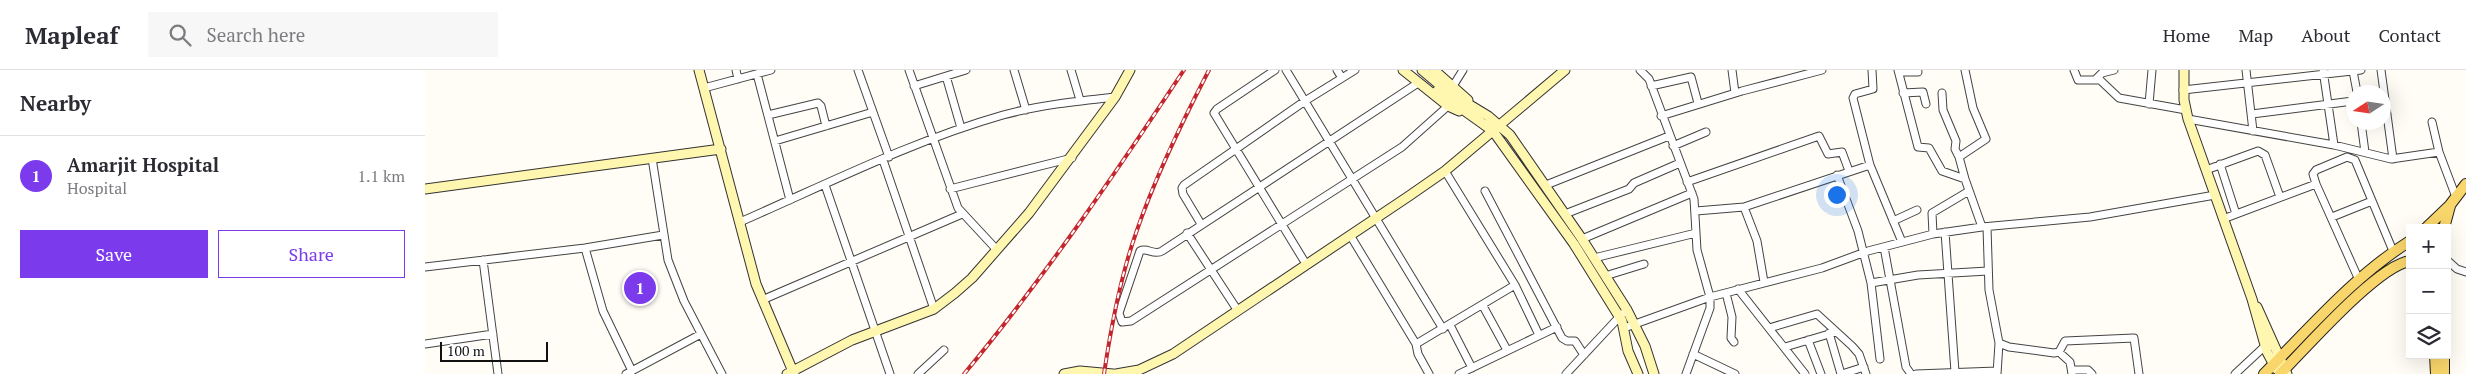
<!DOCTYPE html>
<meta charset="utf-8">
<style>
body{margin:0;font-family:"PT Serif",serif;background:#f7f7f7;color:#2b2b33}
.controls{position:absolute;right:15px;bottom:15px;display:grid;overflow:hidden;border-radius:0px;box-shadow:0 5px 20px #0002}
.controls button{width:45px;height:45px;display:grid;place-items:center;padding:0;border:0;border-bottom:1px solid #e1e1e2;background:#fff;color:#2b2b33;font:25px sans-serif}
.compass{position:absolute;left:1921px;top:15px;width:45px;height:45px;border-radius:50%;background:#fff;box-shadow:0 5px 20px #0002;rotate:258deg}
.scale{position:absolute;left:15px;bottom:12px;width:108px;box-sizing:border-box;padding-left:5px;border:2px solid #111;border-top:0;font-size:14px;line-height:18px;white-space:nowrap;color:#111;-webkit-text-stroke:4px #fff;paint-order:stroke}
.you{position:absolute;left:1411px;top:124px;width:18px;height:18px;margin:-12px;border:4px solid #fff;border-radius:50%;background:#1a73e8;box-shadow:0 0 0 8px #1a73e833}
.badge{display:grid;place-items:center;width:32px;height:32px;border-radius:50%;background:#7c3aed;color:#fff;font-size:16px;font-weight:700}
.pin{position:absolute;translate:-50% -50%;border:2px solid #fff;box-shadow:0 1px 5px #0006}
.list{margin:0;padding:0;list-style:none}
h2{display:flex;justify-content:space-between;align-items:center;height:65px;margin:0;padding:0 20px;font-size:21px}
h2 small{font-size:16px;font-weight:400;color:#7c7c81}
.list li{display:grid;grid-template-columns:32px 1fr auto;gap:15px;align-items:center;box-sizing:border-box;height:80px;padding:0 20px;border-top:1px solid #e1e1e2}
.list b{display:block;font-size:19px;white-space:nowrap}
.list p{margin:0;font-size:16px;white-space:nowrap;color:#7c7c81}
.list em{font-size:16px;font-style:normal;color:#7c7c81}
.actions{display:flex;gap:10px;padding:15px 20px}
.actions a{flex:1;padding:11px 0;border:1px solid #7c3aed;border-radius:0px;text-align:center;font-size:18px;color:#7c3aed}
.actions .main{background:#7c3aed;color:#fff}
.icon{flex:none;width:28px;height:28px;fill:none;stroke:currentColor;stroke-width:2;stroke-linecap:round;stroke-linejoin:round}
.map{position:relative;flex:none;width:2041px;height:304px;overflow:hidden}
header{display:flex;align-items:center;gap:30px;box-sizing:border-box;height:70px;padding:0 25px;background:#fff;border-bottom:1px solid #e1e1e2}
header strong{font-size:24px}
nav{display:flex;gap:28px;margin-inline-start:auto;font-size:18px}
.search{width:350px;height:45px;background:#f7f7f7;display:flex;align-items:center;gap:12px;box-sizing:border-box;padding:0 18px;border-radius:0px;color:#7c7c81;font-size:19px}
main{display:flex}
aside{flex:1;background:#fff}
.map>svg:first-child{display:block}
</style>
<header>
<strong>Mapleaf</strong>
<div class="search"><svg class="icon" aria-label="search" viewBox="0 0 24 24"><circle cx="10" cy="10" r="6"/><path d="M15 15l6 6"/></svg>Search here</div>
<nav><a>Home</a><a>Map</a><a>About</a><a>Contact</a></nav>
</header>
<main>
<aside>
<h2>Nearby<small></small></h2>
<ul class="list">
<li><span class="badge">1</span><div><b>Amarjit Hospital</b><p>Hospital</p></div><em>1.1 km</em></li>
</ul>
<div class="actions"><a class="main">Save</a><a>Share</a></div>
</aside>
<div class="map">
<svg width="2041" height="304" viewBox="0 0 2041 304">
<rect width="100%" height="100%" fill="#fffdf5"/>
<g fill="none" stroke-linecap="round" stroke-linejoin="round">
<g stroke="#444" stroke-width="9">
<path id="street" d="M311 0 313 9
M433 0 464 87
M484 0 533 138 572 180
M589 0 601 40
M646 0 655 30
M850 0 792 39 789 43 881 194
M861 0 1018 259
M912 0 917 8
M1215 0 1224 9 1269 129 1272 180 1285 227V238L1261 304
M1307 0 1310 23
M1447 0 1448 19 1430 24 1428 28 1445 95 1477 172
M1473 0 1493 77 1504 78 1517 101 1540 109 1557 157
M1540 0 1548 38 1561 69 1534 87 1540 109
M1649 0 1653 10H1675L1694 28 1761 40
M1821 0 1828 61
M1898 0 1909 75
M1956 0 1968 89
M1928 1 1932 22
M1474 2H1493
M332 4 365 130
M521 6 536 58
M1671 9 1677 3 1689 0
M993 13 737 181C729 186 722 177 715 181L694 243 697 252 706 251 977 77 1023 36
M489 16 541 0
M1028 16 1038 0
M1226 16 1266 7 1273 33
M279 18 346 0
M1758 20 1936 0
M1478 23 1498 22 1501 34
M1517 23 1518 40 1531 71 1530 79 1534 87
M1724 34 1727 0
M1827 44 1928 31
M343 45 393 33 396 36 401 56
M1236 46 1317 21 1397 0
M1763 49 1909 75 1966 89 2014 82
M1936 52 1940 82
M2007 52 2014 82 2031 127
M350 71 448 42
M1248 76 1281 62
M227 88 243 190 259 231 297 304
M458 90 509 239
M1795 94 1811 144
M1781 100 1833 81 1840 85 1855 127
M1412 105 1433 161 1446 213 1455 289
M1262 112 1394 66 1403 84 1417 82 1424 101
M400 115 465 304
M1121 115 1244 66
M525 119 647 88
M1060 121 1137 268 1142 271H1150L1159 285
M1319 137 1332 171 1339 212
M1271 141 1319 137 1445 95
M1140 144 1204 119 1209 113 1255 93
M1907 147 1947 131
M1798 149 1891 114
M1468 151 1492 140
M315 152C402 114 487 71 578 45 615 35 653 31 690 27
M776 154 758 124 757 118 759 115 880 31 930 0
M1562 157 1564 220 1574 273 1572 304
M1520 162 1530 302
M762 163 813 241
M1508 164 1507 143 1544 121
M925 165 991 274 1090 215 1020 101
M1157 169 1267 123
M1459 177 1481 297 1486 304
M160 178 178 241 207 301
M1169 188 1271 163
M58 190 73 304
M2022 190 2032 199 2041 202
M0 197 160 178 238 165
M1180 206 1219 194
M1934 210 1891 114 1888 104 1891 100 1922 87 1930 90 1968 181
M1446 213 1493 205 1563 201
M1090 215 1114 265
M1313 219 1380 304
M1301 223 1307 247 1306 268 1309 272
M337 230 537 144
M1058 236 1082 280
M1025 255 1047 298
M1199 258 1285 227 1397 198 1443 181 1508 164 1557 157 1665 147 1790 125
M1344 258 1392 244 1427 276 1434 284 1441 304
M1404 263 1416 304
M1383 270 1396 304
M1574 273 1584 277 1629 283 1634 282 1640 271 1709 268 1714 304
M0 274 68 264
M991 274 993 284 1004 304
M1360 277 1411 262
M1634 282 1645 292 1647 304
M1268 284 1310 304
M1647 300H1663L1667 304
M201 304 276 264
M493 304 519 280
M1034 304 1132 257
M1141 304 1197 244
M1417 304 1439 297
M1491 304 1572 301
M1810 304 1840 276"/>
</g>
<g stroke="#333" stroke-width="11">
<path id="secondary" d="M274 0 331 214 369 304
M978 0 1023 36 1034 41
M997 0 1022 21 1063 46 1085 65 1157 169 1202 240 1220 276 1229 304
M1009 0 1043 30
M1759 0V30L1763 49 1827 229 1842 282 1851 299
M1012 21 1068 61 1149 174 1197 251 1203 281 1213 304
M0 119 296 79
M1832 237 1862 304
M362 304 427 270 509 239 530 223 547 208 604 143 690 27 705 0
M639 304 655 301 688 304
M691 304 714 300 748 284 984 126 1020 101 1140 0"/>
</g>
<g stroke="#222" stroke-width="12">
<path id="primary" d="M2001 158 2025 135 2041 114
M2019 158 2025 136
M2010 285 2011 304
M2019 285V304
M1839 304C1885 258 1929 206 1985 171
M1855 304C1881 278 1952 196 1985 191"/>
</g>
<use href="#street" stroke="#fff" stroke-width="7"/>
<use href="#secondary" stroke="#fff6b0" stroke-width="9"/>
<use href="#primary" stroke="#f9d66b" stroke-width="10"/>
<g stroke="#c4262e" stroke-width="4">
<path id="rail" d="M539 304C619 208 690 104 759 0
M679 304C686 257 695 208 711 163 730 107 757 52 784 0"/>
</g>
<use href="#rail" stroke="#fff" stroke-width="2" stroke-dasharray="5.5" stroke-linecap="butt"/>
</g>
</svg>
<div class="controls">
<button>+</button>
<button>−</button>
<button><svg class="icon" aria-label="layers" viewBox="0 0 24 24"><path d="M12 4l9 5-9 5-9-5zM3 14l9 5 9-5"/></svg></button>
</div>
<svg class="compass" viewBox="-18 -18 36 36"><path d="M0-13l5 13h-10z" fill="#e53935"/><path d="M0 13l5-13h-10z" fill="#7c7c81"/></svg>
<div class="scale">100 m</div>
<div class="you"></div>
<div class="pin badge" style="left:215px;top:218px">1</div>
</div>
</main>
